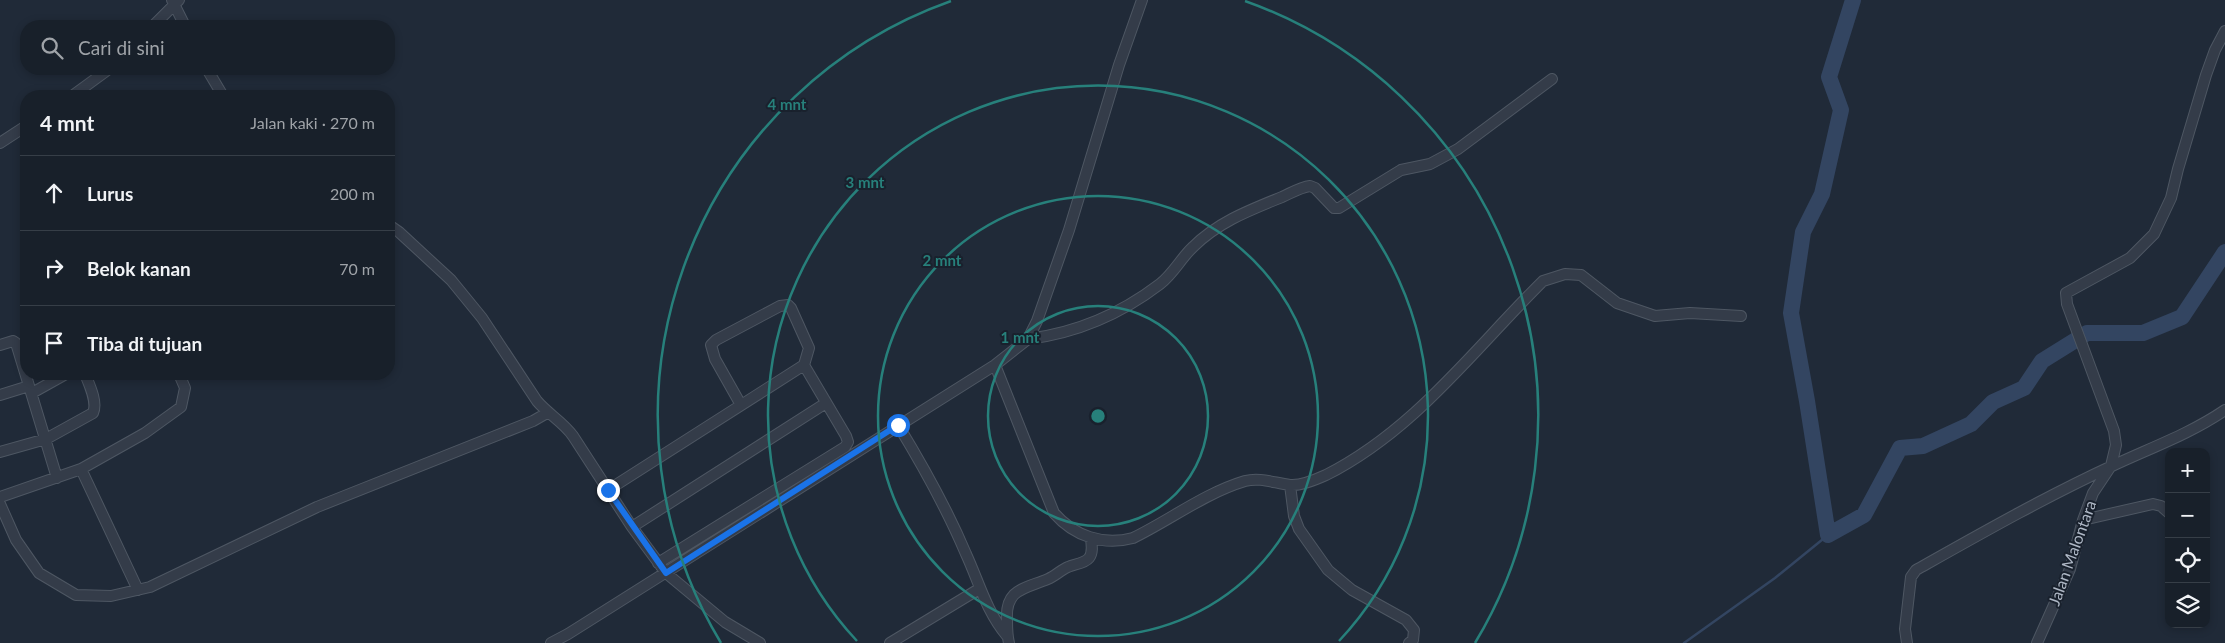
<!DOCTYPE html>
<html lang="id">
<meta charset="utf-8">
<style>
body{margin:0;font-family:Lato,sans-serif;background:#212832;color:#f1f3f6}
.controls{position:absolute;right:15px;bottom:15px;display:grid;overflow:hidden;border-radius:10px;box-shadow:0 2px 8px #0003}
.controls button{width:45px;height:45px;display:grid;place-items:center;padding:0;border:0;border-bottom:1px solid #363e47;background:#18202a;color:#f1f3f6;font:25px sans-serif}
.stop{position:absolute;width:15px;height:15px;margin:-11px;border:4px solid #1a73e8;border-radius:50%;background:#fff}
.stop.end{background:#1a73e8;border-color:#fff;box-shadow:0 1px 5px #0008}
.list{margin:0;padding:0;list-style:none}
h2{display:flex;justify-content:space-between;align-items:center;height:65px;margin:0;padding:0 20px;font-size:21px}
h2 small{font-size:16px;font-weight:400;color:#9fa3a8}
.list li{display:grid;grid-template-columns:32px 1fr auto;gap:15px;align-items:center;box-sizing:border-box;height:75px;padding:0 20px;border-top:1px solid #363e47}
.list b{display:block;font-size:19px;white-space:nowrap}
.list em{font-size:16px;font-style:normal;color:#9fa3a8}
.icon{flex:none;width:28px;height:28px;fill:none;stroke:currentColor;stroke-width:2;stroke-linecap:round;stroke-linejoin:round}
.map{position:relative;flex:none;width:2225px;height:643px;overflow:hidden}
.search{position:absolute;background:#18202a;box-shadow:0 2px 8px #0003;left:20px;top:20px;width:375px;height:55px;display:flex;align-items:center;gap:12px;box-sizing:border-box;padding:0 18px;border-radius:20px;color:#9fa3a8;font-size:19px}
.panel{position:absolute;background:#18202a;box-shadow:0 2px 8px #0003;left:20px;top:90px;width:375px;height:290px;border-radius:20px}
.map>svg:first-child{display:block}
</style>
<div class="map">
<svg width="2225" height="643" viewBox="0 0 2225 643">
<rect width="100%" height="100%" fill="#202a38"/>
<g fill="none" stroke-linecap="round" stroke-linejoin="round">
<path stroke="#334561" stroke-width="2.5" d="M1684 643 1775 578 1828 535"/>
<path stroke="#334561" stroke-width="16" d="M1853 0 1829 77 1841 110 1822 194 1803 232 1791 313 1807 401 1828 535 1864 515 1900 448 1923 446 1971 424 1993 402 2024 388 2042 361 2087 333H2143L2182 317 2225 252"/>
<g stroke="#4e5763" stroke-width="12">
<path id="minor" d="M172 0 185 26
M153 26 179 0
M207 69 223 96
M72 96 109 69
M0 143 26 126
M389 225 399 232 451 280 482 318 537 401C548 414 563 422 573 436L632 527 666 573 725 622 760 643
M1028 339C1076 333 1122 313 1160 284 1174 273 1181 258 1193 247 1218 222 1250 210 1282 197 1291 193 1301 187 1310 186L1315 188 1334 208H1339L1401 170 1430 164 1458 149 1552 79
M0 345 13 341 16 343 57 478
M995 365 1054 513C1074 536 1103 546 1133 538 1170 520 1205 493 1245 481 1260 477 1274 483 1290 485 1301 486 1315 480 1326 475 1415 430 1473 350 1543 281L1565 274 1581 275 1617 303 1655 316 1690 313 1741 316
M32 393 66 374
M0 395 29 386
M898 425C923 466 947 509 966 554 979 582 986 611 1007 636
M0 452 46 439 93 413C98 402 89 384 85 374
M81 469 138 590
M1290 485 1294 516 1299 529 1328 570 1352 590 1406 620 1414 630 1413 640 1409 643
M608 490 804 365 809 348 791 308 788 305 780 306 716 340 711 345 715 359 741 405
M0 497 81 469 145 433 181 407 185 388 179 374
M0 504 16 540 39 573 76 595 111 596 150 587 317 507 533 421 547 413
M2083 520 2153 504 2161 506 2169 513
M632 527 826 403
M658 563 845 447 848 442 846 436 804 365
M551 643 568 634 995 365 1028 339 1037 321 1069 230 1119 65 1142 0
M890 643 979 589
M1009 643C1007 635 1007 628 1007 620 1005 589 1024 589 1048 579 1055 576 1061 570 1068 567 1074 564 1084 564 1089 558 1093 553 1092 546 1091 539
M1907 643 1905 629 1911 577 1916 570C1980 534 2045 497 2112 466 2150 448 2190 434 2225 410
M2037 643 2070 569 2083 520 2093 493 2111 466 2116 445 2114 431 2067 304 2066 293 2130 258 2154 234 2171 198 2178 169 2206 75 2215 50 2225 31"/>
</g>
<use href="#minor" stroke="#343c49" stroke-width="10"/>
</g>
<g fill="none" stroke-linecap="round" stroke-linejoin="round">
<path stroke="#1a73e8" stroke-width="6" d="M608 490 666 573 898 425"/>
</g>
<g fill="none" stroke="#27807b" stroke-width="2.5">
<circle cx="1098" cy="416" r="110"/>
<circle cx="1098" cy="416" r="220"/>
<path d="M857 641A330 330 0 1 1 1339 641"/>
<path d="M721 643A440 440 0 0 1 951 1M1245 1A440 440 0 0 1 1475 643"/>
</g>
<g text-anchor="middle" stroke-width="4" stroke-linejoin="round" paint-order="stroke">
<g font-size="16" fill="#aeb7c5" stroke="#19212d">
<text transform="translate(2072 553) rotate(-70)" y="6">Jalan Malontara</text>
</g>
</g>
<circle cx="1098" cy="416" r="8" fill="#27807b" stroke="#19212d" stroke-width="2.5"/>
<g font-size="15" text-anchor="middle" font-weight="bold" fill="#27807b" stroke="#19212d" stroke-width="4" stroke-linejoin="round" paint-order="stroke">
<text x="787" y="110">4 mnt</text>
<text x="865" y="188">3 mnt</text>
<text x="942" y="266">2 mnt</text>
<text x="1020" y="343">1 mnt</text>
</g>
</svg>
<div class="controls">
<button>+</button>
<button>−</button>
<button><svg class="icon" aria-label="locate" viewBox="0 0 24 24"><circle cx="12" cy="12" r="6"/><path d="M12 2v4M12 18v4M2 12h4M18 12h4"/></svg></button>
<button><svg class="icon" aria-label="layers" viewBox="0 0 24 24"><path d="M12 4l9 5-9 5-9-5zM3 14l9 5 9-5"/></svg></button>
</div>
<div class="stop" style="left:898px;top:425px"></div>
<div class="stop end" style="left:608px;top:490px"></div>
<div class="search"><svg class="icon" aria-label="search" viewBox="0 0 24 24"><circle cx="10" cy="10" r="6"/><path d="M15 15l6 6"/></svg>Cari di sini</div>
<section class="panel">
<h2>4 mnt<small>Jalan kaki · 270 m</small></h2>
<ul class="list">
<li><svg class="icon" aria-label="ahead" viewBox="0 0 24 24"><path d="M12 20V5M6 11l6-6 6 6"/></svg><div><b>Lurus</b></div><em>200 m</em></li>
<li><svg class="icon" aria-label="right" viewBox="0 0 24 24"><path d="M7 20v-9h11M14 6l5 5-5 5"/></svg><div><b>Belok kanan</b></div><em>70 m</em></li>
<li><svg class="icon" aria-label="arrive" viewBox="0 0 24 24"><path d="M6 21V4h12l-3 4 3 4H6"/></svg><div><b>Tiba di tujuan</b></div></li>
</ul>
</section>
</div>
